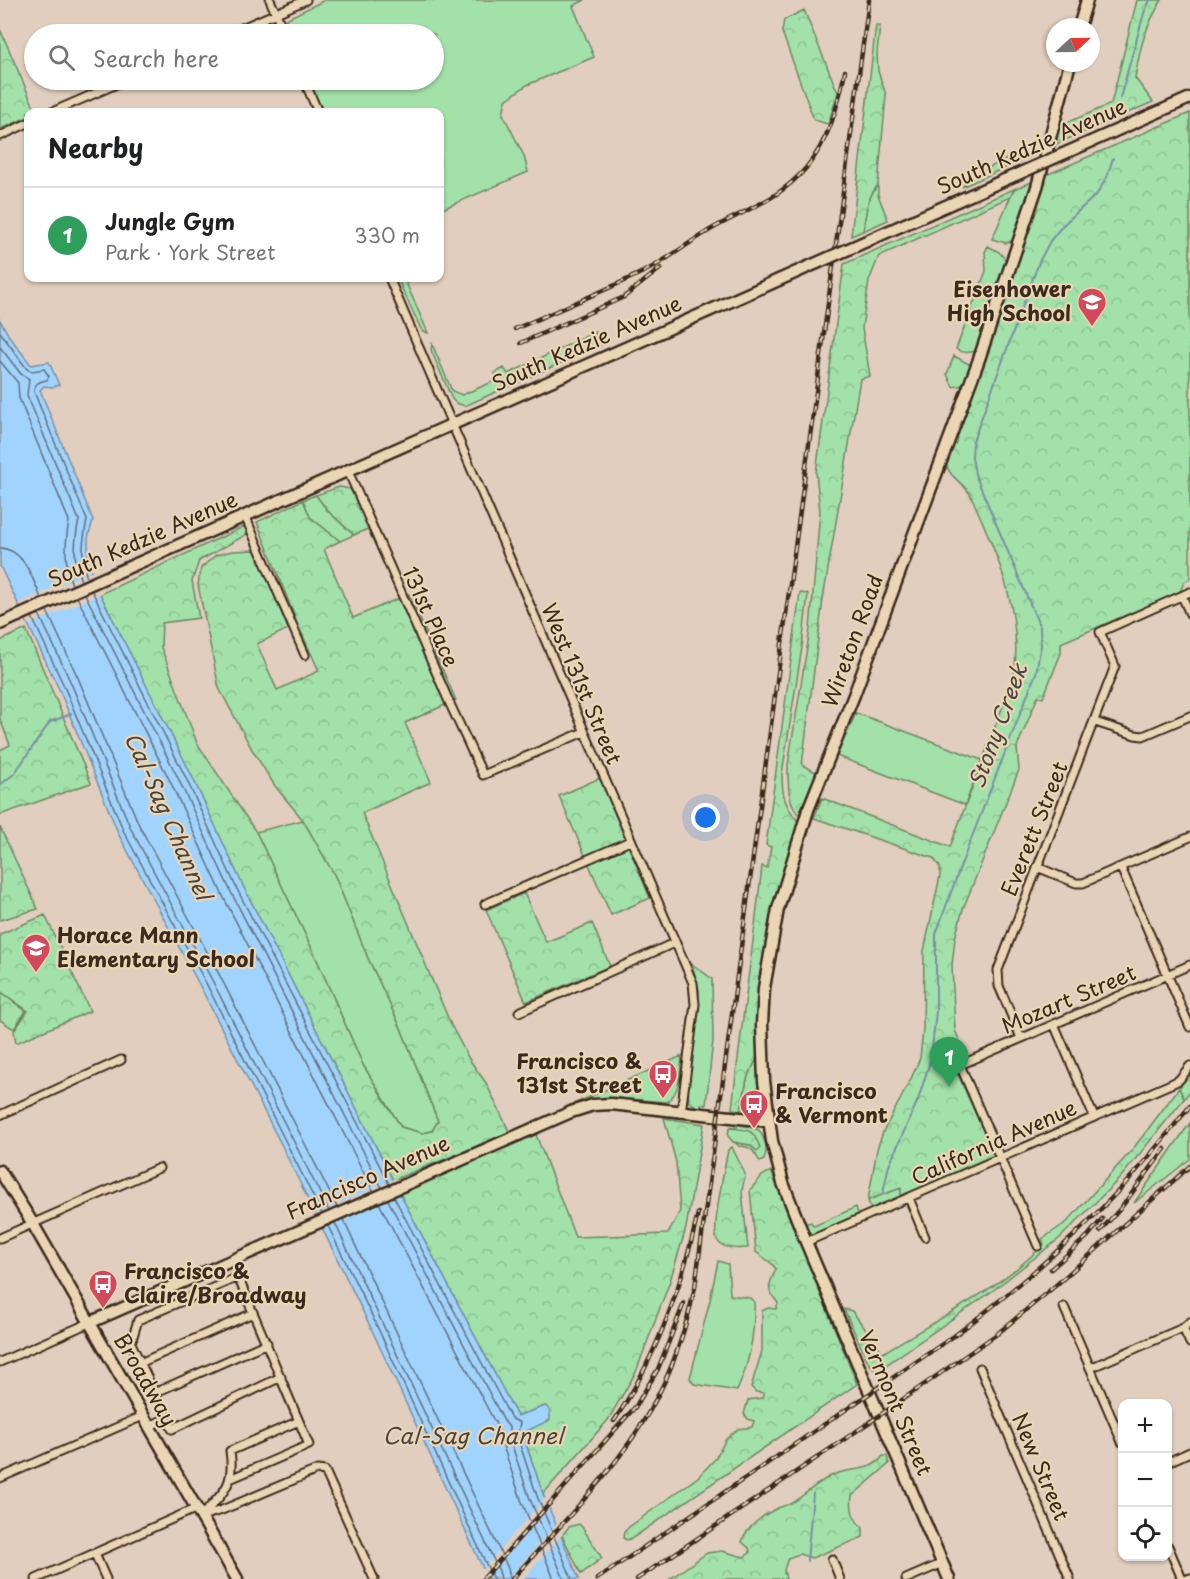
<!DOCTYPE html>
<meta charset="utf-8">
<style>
body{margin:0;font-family:"Playpen Sans",sans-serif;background:#f2f2f2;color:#202124}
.controls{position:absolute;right:18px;bottom:18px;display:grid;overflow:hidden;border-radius:12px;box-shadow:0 2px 4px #0004}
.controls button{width:54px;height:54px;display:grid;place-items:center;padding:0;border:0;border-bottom:2px solid #e0e0e0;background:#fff;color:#202124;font:30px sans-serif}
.compass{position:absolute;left:1046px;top:18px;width:54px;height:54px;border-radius:50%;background:#fff;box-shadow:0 2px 4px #0004;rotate:68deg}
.you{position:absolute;left:706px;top:818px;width:21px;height:21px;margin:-15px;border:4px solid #fff;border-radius:50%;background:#1a73e8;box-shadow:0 0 0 9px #1a73e833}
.badge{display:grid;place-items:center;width:39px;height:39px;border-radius:50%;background:#d1495b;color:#fff;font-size:20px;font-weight:700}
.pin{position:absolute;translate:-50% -50px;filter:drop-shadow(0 2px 3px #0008)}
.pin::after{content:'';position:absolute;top:32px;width:21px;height:18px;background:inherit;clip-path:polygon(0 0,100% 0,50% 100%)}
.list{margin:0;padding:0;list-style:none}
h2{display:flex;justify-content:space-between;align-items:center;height:78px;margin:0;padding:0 24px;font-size:26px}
h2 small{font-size:20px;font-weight:400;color:#757577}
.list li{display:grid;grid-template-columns:39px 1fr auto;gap:18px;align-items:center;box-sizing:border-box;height:96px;padding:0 24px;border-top:2px solid #e0e0e0}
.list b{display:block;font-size:22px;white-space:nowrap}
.list p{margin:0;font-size:20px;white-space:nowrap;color:#757577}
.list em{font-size:20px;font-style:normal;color:#757577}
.icon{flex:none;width:33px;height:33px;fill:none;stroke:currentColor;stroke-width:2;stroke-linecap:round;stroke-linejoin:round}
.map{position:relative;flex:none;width:1190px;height:1579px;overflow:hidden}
.search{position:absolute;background:#fff;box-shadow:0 2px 4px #0004;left:24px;top:24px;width:420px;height:66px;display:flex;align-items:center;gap:15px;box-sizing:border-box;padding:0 21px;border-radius:33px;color:#757577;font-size:22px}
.panel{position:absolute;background:#fff;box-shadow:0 2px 4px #0004;left:24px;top:108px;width:420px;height:174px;border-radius:12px}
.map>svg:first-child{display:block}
</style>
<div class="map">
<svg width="1190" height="1579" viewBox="0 0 1190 1579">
<defs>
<pattern id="forest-crowns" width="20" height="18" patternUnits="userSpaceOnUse" patternTransform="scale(1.5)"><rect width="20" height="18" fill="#a2e1a9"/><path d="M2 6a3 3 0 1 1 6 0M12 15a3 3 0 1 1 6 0" fill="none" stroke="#8cc191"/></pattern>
</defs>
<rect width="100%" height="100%" fill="#e1cebe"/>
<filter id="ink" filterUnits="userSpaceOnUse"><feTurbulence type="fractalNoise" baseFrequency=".0167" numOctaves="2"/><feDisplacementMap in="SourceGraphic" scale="12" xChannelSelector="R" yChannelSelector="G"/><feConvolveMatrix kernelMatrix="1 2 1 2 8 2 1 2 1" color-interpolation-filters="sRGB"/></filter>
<g filter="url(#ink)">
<path fill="#a2e1a9" stroke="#6e8664" stroke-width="1.5" d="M325 0H585L573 6 594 57 527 85 506 100 503 114 524 156 528 172 440 210V112H323L309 80H434V34H289L285 25 286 19Z
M1020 153 1033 155 962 187 975 174Z
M1034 181 1017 239 1006 243 992 239 1014 189Z
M878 185V195L888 220 863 231C866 213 866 199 878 185Z
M988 246 999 252 1007 261 979 350C971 353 963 354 956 349L986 271 985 252Z
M397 278H404L428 333 422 331Z
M595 332 601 345 465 406 456 403 452 399 431 350 432 344 452 391 462 395 497 380 495 373 504 368 508 374Z
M954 356 971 365 963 385 953 387 947 374Z
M316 495 327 510 354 535 340 541 310 517 303 500Z
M856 713 982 760 965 805 837 756Z
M303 820 335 876 368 958 401 1028 438 1121 432 1131 422 1133 401 1127 363 1065 313 951 256 832Z
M692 964 712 979 713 1040 706 1105 701 1104V1109L689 1102 688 1088 699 1005V990Z
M682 1056C680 1073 681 1091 667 1102L611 1098 586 1101 569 1106Z
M758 1056C758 1066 758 1075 758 1085 759 1103 764 1115 740 1115L747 1079Z
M1190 1074V1091L1184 1099 1179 1088Z
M1190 1123V1159L1134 1203Z
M738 1124 759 1130C766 1141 768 1148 764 1160L760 1162C754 1151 751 1146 739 1146L734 1142 750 1145 757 1151 729 1128 737 1127Z
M902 1187 901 1196 872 1208 870 1207 868 1200Z
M856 1207 858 1214 816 1233 811 1234 804 1224 811 1222 814 1226Z
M718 1261 728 1264 730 1295 750 1298 754 1302C755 1334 750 1362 737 1391L694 1384 690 1378 710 1300Z"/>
<path fill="url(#forest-crowns)" stroke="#6e8664" stroke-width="1.5" d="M1137 0H1162C1145 27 1140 47 1135 78L1153 102 1054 145 1059 126 1111 104Z
M804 10 838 93 828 124 814 120 782 32 784 20Z
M876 25 880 26 877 53 878 71 886 95 878 185C866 199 866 213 863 231L851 236Z
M0 29 36 112H28V117L0 129Z
M1190 113V579L1184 582 1180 592 1061 643V653L1043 698 1038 696 1017 747 1019 770 963 909 955 938 952 966 955 1030 966 1056 953 1063 994 1155 901 1196V1188L868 1200 877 1149 883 1132 910 1081 920 1058 923 1030 924 951 940 876V867L933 858 814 818 822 798 950 847 1014 676C1023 612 997 553 971 496 965 483 950 479 946 464L1046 175Z
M1014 189 1010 197 879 256 869 281 862 328 870 376 860 379 823 599 802 765 818 773 801 817C787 805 788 782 788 765L810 629 820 511 816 473 844 264Z
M339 487 350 489 357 500 370 528 354 535 327 510 316 495Z
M303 500 310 517 340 541 324 549 353 618 409 594 456 700 405 723 431 782 362 813 451 1025 469 1059 486 1083 510 1133 393 1180 243 886 190 772 100 594 245 526 249 533 199 561 192 581 199 618 162 623 161 647 197 743 256 832 313 951 363 1065 401 1127 422 1133 432 1131 438 1121 401 1028 368 958 335 876 303 820 275 786 253 751 219 688 198 585 201 568 216 555 232 551 256 550 288 629 257 644 277 690 319 671 298 625 257 522Z
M800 593 808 594 802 647 782 774C782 798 785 805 799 823L780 882 769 922 757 1010 758 1056 747 1079 741 1110 732 1109C741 1028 753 947 762 866L767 868 771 847 766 845Z
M26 629 91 783 0 815V750L10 745 0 719V641Z
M600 778 650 898 611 915 559 796Z
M0 827 38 909 0 920Z
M524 893 546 942 592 923 610 966 526 1002 486 910Z
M45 915 90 1011 16 1043 14 1031 28 1011 0 991V934Z
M1 993 26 1011 14 1029 0 1020Z
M1179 1088 1184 1099 1121 1177 1060 1238 991 1292 883 1367 875 1370 868 1362 844 1309 852 1311 883 1353C937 1319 999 1290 1044 1244L1042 1239 1067 1222 1133 1149Z
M664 1118 704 1124 686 1228 670 1281 636 1372 608 1420 543 1494 522 1432 550 1420 545 1406 517 1416 400 1194 535 1132 575 1237 668 1234 680 1211 676 1162Z
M729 1128C749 1130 753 1128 760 1148L757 1151 750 1145 733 1142 728 1136Z
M732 1147 745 1174 742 1192 748 1248C738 1249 722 1249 717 1240 711 1229 725 1166 728 1150Z
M771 1171 857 1384 634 1537 627 1540 623 1538 624 1532 629 1527 698 1477 715 1459 726 1439 738 1429 752 1427 754 1421 748 1419 744 1414 748 1400 762 1398 764 1393 756 1392 751 1387 762 1351V1311L768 1308 776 1309 778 1303C765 1287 769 1286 776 1269L771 1263 756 1252 750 1190 762 1176Z
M883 1456H887L889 1464 852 1496C850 1510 853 1519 863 1528V1537L812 1558 799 1554 788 1558 784 1570 786 1579H670L707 1553 722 1551 744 1557 750 1553 749 1548 742 1542C746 1527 763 1515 778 1508 783 1506 789 1505 795 1501 807 1493 819 1481 833 1475 850 1467 871 1473 883 1456Z
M579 1524 582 1527 602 1558 581 1574 562 1535 569 1527Z"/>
<path fill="#a0d4fe" stroke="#7890a4" stroke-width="1.5" d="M0 320 9 336 31 365 49 362 59 385 52 387 44 386 40 390 93 520 88 538V562L100 594 190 772 243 886 400 1194 517 1416 546 1406 550 1411V1420L522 1433 543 1494 579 1579H488L370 1326 281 1144 200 986 119 835 59 689 0 566Z"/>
<path fill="#e1cebe" d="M94 570 102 593 29 625 19 603Z
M396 1178 402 1193 320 1229 314 1215Z
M547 1496 552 1506 485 1579 481 1571Z
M558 1522 563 1534 523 1579H508Z"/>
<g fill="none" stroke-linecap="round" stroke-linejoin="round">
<path stroke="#636e78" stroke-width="1.5" d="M0 332 27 369 32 371 44 369 49 376 47 380C40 381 34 383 34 392L87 520C83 541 80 557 87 578
M0 347 21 374 29 379 27 395 79 520C74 542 73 560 81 581
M0 361 18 383 19 398 69 521C65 544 64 563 72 585
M0 548C24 549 33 579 41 598
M92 591 184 774 237 889 389 1184
M85 594 178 778 231 892 382 1188
M77 597 170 781 223 896 373 1191
M47 611 79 680 139 825 220 976 337 1207
M39 614 71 683 131 829 212 980 329 1211
M32 617 64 686 124 832 206 983 322 1214
M394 1197 511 1418 520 1423 517 1436 537 1496 572 1579
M388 1200 504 1421 509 1427V1437L530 1499 564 1579
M379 1203 499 1430 501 1440 522 1502 554 1579
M343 1219 508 1568 510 1579
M335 1223 499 1571 501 1579
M328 1226 376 1324 493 1579"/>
<path stroke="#7890a4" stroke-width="2" d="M1120 98 1144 13 1150 0
M0 785 14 774 50 722 71 714
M883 1193 889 1165 918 1100 931 1058 936 1011V934L961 865 1036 673 1041 645 1040 627 975 474 972 457 973 441 1039 262 1050 241 1063 225 1097 194 1107 177 1113 158
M807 1561 813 1494"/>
<g stroke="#3b2a1e" stroke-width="11">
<path id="street" d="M270 0 285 34
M228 34 306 0
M304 80 318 112
M52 112 126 80
M0 136 28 123
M389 278 693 983 695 1004 681 1113
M348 471 450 704 483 775 584 732
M245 516 305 655
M1182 596 1190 614
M1095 722 1135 735 1143 736 1190 716
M1037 867 1076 883H1083L1190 837
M1121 868 1190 1027
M485 904 630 841
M519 1012 674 943
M1054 1024 1094 1117
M1021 1038 999 986 998 970 1115 666 1100 632 1190 592
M0 1115 121 1060
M909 1198 925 1237
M0 1238 159 1168
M806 1242 1173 1083 1179 1080 1190 1066
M1038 1246 960 1065 1190 965
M1064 1307 1122 1442
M1183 1328 1190 1343
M0 1362 89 1323
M140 1363 253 1313
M980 1368 1070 1579
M1090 1368 1183 1328 1190 1322
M154 1393 267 1343
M150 1426 167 1418
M1168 1462 1190 1452
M0 1478 143 1416
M230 1479 309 1445 238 1277 138 1320 131 1343 172 1429 281 1377
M203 1514C225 1492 235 1483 230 1451L299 1421
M202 1516 222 1510 317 1470 325 1471 374 1579
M1168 1546 1182 1579
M95 1554 106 1579
M832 1559 840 1579
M36 1579 197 1508
M906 1579 943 1563
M1187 1579 1190 1578"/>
</g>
<g stroke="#3b2a1e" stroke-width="15">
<path id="secondary" d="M1079 27 1087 0
M1054 158 1190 98
M0 624 571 372
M0 1171 33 1224 237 1579
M89 1323 571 1112 593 1105 611 1104 768 1121
M949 1579 806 1242 783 1183 772 1141 764 1081 762 1024 764 988 778 909 808 810 854 695 978 362 1037 187 1070 63"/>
</g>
<use href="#street" stroke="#ead5b4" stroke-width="7"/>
<use href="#secondary" stroke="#ead5b4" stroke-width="10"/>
<g stroke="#3b2a1e" stroke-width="4.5">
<path id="rail" d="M515 329C560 309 605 291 649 269 673 256 694 238 719 225 752 207 780 198 806 168 829 140 838 106 845 71
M521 343 624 297 661 268
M1100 1231 1120 1209 1165 1149
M1051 1269 1088 1236 1102 1219
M614 1421C656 1359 682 1286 698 1213
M483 1579 636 1406 658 1369 684 1303
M512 1579C563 1522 627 1460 660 1391 677 1358 687 1323 695 1287L869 0
M597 1579 954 1336C1014 1291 1071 1242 1122 1187 1146 1161 1168 1133 1190 1106
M637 1579 870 1422 997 1334 1055 1286 1190 1166"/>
</g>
<use href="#rail" stroke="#ead5b4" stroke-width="2" stroke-dasharray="7" stroke-linecap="butt"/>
<g stroke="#3b2a1e" stroke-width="15" stroke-linecap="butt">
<path id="secondary-bridge" d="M571 372 1054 158"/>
</g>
<use href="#secondary-bridge" stroke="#ead5b4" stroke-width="10"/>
</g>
</g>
<defs>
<g id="school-pin" transform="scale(1.5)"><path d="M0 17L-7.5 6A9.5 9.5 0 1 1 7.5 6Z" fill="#d1495b" stroke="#ead5b4"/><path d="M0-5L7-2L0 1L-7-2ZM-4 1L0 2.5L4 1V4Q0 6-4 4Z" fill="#fff"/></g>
<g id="bus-pin" transform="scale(1.5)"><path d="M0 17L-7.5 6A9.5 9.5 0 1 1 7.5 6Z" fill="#d1495b" stroke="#ead5b4"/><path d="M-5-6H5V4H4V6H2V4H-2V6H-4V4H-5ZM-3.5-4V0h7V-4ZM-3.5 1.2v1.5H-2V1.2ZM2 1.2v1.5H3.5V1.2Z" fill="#fff"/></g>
</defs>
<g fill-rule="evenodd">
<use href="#school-pin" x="1092" y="302"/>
<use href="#school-pin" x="36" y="948"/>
<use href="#bus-pin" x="663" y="1074"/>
<use href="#bus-pin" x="754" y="1104"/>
<use href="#bus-pin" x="103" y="1284"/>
</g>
<g text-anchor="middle" stroke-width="4.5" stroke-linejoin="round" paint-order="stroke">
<g font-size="21" fill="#3b2a1e" stroke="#ead5b4">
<text transform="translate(1032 147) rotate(-24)" y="7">South Kedzie Avenue</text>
<text transform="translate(587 344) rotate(-24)" y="7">South Kedzie Avenue</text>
<text transform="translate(143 540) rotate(-24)" y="7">South Kedzie Avenue</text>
<text transform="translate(430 617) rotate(66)" y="7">131st Place</text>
<text transform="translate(853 641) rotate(-70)" y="7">Wireton Road</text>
<text transform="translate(581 684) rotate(67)" y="7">West 131st Street</text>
<text transform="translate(1035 829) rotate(-68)" y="7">Everett Street</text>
<text transform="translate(1069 1000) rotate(-23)" y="7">Mozart Street</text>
<text transform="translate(994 1143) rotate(-24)" y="7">California Avenue</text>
<text transform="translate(368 1178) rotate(-24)" y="7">Francisco Avenue</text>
<text transform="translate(145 1380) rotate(60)" y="7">Broadway</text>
<text transform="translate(895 1403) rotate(67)" y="7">Vermont Street</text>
<text transform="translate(1040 1467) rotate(67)" y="7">New Street</text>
</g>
<g font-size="21" font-weight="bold" fill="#3b2a1e" stroke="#ead5b4" text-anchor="start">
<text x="1071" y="297" text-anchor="end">Eisenhower<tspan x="1071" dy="24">High School</tspan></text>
<text x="57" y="943">Horace Mann<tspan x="57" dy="24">Elementary School</tspan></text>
<text x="642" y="1069" text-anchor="end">Francisco &amp;<tspan x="642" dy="24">131st Street</tspan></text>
<text x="775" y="1099">Francisco<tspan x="775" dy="24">&amp; Vermont</tspan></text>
<text x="124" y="1279">Francisco &amp;<tspan x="124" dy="24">Claire/Broadway</tspan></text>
</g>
<g font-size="22" font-style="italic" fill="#4a4440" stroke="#ead5b4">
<text transform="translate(998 726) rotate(-70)" y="8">Stony Creek</text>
<text transform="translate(168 816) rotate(66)" y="8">Cal-Sag Channel</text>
<text x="473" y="1444">Cal-Sag Channel</text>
</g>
</g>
</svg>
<div class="controls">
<button>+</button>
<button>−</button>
<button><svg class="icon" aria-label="locate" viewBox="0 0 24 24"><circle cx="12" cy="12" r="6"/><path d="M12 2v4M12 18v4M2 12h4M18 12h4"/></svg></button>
</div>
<svg class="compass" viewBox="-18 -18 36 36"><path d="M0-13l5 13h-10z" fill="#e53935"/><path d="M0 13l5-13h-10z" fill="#757577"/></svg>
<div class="you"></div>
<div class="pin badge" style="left:949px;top:1087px;background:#2e9e5b">1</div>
<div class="search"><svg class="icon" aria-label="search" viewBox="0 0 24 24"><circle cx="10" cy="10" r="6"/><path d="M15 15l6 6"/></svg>Search here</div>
<section class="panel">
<h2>Nearby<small></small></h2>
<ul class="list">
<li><span class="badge" style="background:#2e9e5b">1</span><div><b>Jungle Gym</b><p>Park · York Street</p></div><em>330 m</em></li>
</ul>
</section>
</div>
